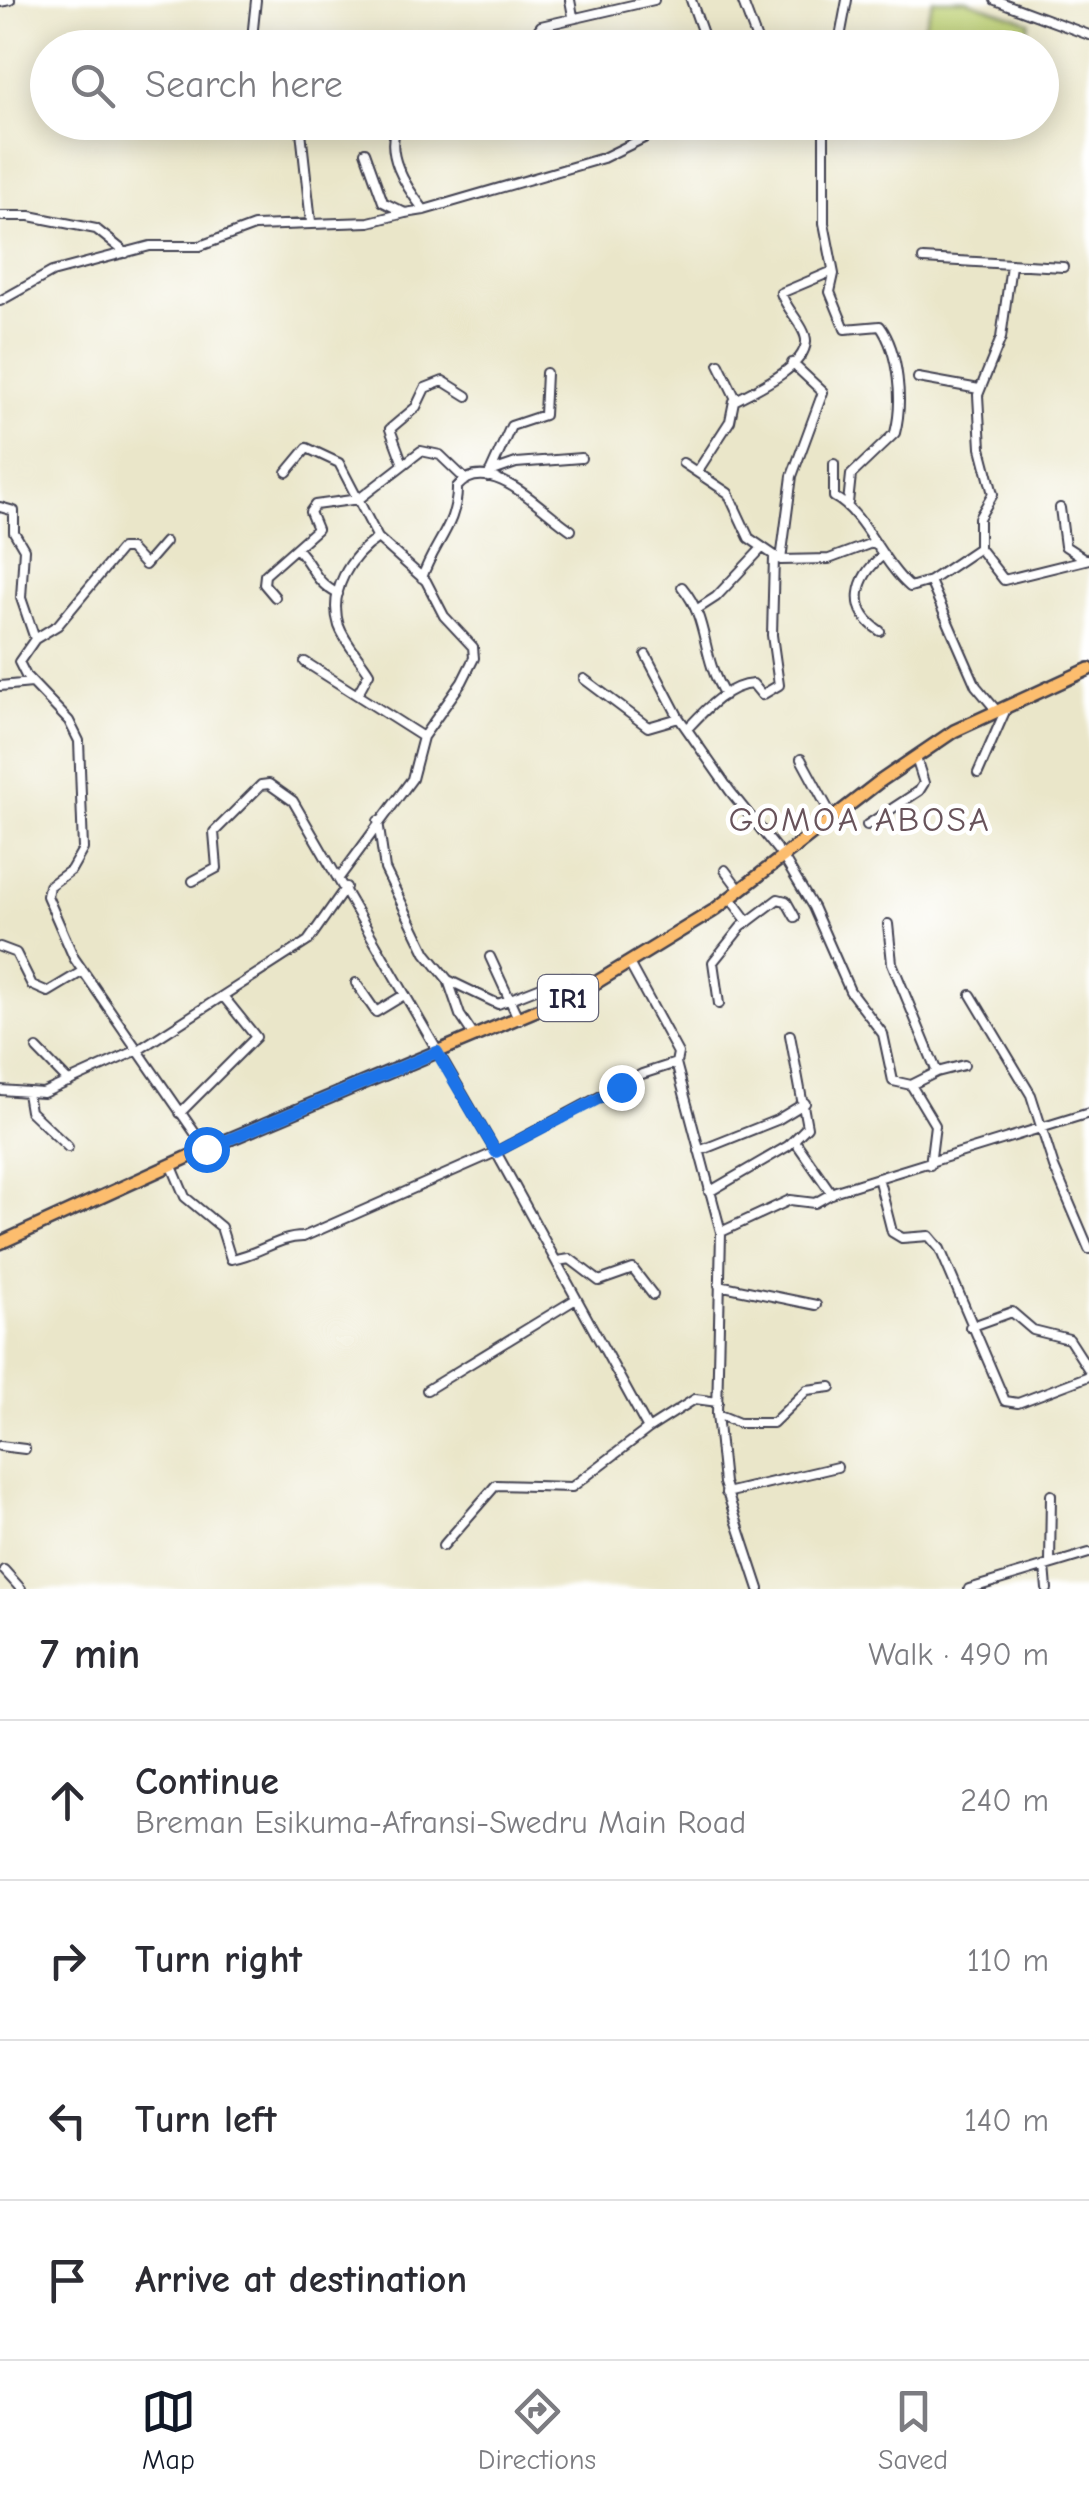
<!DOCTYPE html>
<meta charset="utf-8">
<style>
body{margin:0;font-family:"Comic Neue",sans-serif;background:#f7f7f7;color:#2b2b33}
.stop{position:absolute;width:30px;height:30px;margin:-22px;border:8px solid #1a73e8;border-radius:50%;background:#fff}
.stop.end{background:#1a73e8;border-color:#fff;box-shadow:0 2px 10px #0008}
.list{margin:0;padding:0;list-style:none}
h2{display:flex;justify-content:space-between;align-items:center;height:130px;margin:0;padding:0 40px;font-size:42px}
h2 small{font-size:32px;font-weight:400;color:#7c7c81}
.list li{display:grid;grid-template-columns:65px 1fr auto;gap:30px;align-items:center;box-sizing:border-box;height:160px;padding:0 40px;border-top:2px solid #e1e1e2}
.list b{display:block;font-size:38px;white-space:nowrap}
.list p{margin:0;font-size:32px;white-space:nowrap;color:#7c7c81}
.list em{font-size:32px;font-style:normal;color:#7c7c81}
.icon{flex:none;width:55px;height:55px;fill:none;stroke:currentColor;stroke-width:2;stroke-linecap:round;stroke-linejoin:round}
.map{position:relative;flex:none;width:1089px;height:1589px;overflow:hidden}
.search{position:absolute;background:#fff;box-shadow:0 5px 25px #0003;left:30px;right:30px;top:30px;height:110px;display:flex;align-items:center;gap:25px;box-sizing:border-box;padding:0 35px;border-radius:55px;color:#7c7c81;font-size:38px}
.sheet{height:770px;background:#fff}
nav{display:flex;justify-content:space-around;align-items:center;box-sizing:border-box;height:140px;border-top:2px solid #e1e1e2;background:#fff;font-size:28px;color:#7c7c81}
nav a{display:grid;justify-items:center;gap:5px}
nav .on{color:#111827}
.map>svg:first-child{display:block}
</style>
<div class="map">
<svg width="1089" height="1589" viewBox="0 0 1089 1589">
<rect width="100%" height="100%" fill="#fff"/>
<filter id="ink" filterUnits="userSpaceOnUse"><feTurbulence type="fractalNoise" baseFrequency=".01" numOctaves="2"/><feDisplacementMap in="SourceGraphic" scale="20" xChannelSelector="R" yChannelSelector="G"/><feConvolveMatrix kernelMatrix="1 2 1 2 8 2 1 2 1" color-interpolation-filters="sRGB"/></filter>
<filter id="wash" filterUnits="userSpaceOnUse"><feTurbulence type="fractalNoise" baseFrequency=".0048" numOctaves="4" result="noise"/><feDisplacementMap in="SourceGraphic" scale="40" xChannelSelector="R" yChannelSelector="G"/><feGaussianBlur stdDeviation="2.25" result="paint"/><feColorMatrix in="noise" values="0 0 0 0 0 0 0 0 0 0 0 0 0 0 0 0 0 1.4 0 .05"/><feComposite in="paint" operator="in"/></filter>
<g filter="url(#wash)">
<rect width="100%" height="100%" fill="#eae6c9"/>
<path fill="#bdd073" stroke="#707957" stroke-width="2.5" d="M933 0H966L1030 22 1021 47H939L919 41Z"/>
</g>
<g filter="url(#ink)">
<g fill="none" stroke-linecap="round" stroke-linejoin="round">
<g stroke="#403f50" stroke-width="12">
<path id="street" d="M570 0 573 16
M691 0 708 48
M742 0 757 40
M995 0 1089 35
M0 2 10 0
M251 48 256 0
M437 48H455
M459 48 533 37 541 26 654 0
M838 48 847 0
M300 122 311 222
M399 122C382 151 406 187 424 210
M824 122V223L834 274 830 292 845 329 880 326C899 352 903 403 895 433L851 475 848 503
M365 152 383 202 405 213 424 210 603 158 648 136 708 128 714 122
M0 216H30L96 229 126 253
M923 259 1063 267
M0 301 52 272 150 246H200L254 226 369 222 405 213
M719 364 736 399
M918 378 979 389
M683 463 728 493 749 538 781 560 829 559 872 543
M403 464 390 429 416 407 425 388 443 381 467 396
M834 464V497C864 512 881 562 910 587L930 581 979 548V518L993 494 981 448 978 395 1001 338 1011 265
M287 472 307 448 339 463 378 538 426 581 444 616 473 647 474 658 462 682 423 737
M490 472 516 463 581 458
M697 472 730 421 734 401C752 391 804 369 806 342 807 328 785 308 781 293L833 271
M488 477 511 426 544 415 546 373
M0 507 14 511V532L24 549 21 598 35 639
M1060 508 1065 546 1085 559
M165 542 145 565 130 549H121L58 625 35 639 19 662 26 676 69 721 79 741 83 849 71 870 49 886 47 896 74 958 206 1149
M296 548C315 567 312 580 338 594
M979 548 1004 580 1089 559
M781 560 792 476 823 392 792 363
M422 578C433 544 458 524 457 487 489 450 545 514 571 530
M930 581 976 686 997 711
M682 587C710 621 700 655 725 695
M275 597 264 584 265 575 317 529 310 512 315 505 359 499 421 451 440 455 466 480
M699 608 716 597 762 548
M880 631C847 609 856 578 882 556
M646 655 679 718
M305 662 423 737 412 779 339 878
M584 679 648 727 679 718 730 791 783 857 813 907 850 991 883 1034 893 1081 911 1085 937 1072 892 963 888 924
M0 686 32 683
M357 695 369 673C360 658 345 643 339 626 328 591 350 556 378 538
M687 729C704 711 727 685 753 684L762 695 779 685 772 635 774 557
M801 759 833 818
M978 773 1006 709
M378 821 385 869 426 953 448 980 460 1015 474 1036
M867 825 919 791 924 783 916 758
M725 870 740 890
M730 898 748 922
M0 947 16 953 32 985 48 992 83 971
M490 957 519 1020
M630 965 678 1053 676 1063 721 1232 717 1414 724 1483 759 1589
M448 980 498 1004 564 978 577 979 584 990
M356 983 376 1012 404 995
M971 995 1031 1095 1054 1167 1089 1249
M719 1004 713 962 741 927 778 899 786 901 795 917
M37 1049 69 1082
M676 1063 642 1074 496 1152 648 1429 695 1399 718 1402
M937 1072 964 1065
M911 1085 935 1125 930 1165
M0 1090 43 1093 140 1049 308 941 346 887
M27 1093 30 1111 68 1147
M180 1113 256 1037 223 996
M795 1141 832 1194
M699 1151 777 1120 805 1103
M171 1164 185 1197 221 1227 231 1259C260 1254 277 1237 303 1237L496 1152 293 801 269 784 261 785 214 832 217 868 193 881
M879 1181 892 1232 902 1238 929 1236 940 1249 1005 1401 1018 1403 1089 1376
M709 1192 788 1146 807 1127 790 1035
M721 1232 790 1200 815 1203 836 1191 1089 1113
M557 1261 570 1259 599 1281 633 1269 653 1295
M719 1285 816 1305
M970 1327 1012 1312 1033 1330 1069 1339 1089 1370
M427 1390 576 1299
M717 1414 739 1423H773L807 1390 831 1387
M0 1446 25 1449
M726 1493 837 1467
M443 1546 496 1485 572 1487 648 1429
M1050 1564 1051 1495
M1045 1566 1047 1589
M4 1570 21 1589
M969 1589 1089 1553"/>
</g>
<g stroke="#403f50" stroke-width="16">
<path id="primary" d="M0 1243 206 1149 584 990 713 911 879 782 954 731 1089 669"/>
</g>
<use href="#street" stroke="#fff" stroke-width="8"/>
<use href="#primary" stroke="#fcbd6e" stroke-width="11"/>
</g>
</g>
<g fill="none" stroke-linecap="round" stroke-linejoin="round" filter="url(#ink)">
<path stroke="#1a73e8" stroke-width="12" d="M206 1149 437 1052 496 1152 621 1087"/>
</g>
<g text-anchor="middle" stroke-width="9" stroke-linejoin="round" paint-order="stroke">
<rect fill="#fff" stroke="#646476" stroke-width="2.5" x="538" y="975" width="60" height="46" rx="8"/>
<g font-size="28" font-weight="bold" fill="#22223b">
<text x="568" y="1008">IR1</text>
</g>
<g font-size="35" letter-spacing="2.5" fill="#68535b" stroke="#fff">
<text x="860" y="831">GOMOA ABOSA</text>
</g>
</g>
</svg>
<div class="stop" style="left:206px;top:1149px"></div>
<div class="stop end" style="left:621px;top:1087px"></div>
<div class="search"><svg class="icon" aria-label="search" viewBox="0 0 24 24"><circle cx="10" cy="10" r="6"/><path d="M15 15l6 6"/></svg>Search here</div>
</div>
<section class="sheet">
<h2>7 min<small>Walk · 490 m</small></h2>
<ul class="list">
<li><svg class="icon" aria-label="ahead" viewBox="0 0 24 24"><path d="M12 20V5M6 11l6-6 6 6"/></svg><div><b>Continue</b><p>Breman Esikuma-Afransi-Swedru Main Road</p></div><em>240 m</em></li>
<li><svg class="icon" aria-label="right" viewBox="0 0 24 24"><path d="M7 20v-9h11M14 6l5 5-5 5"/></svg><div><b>Turn right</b></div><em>110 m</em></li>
<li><svg class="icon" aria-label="left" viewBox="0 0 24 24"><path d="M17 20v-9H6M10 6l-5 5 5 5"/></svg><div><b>Turn left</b></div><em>140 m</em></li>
<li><svg class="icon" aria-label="arrive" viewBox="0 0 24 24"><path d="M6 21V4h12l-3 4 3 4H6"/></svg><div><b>Arrive at destination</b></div></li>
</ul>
</section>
<nav>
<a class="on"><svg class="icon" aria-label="map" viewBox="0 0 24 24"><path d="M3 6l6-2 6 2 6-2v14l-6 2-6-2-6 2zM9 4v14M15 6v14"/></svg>Map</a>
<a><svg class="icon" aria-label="directions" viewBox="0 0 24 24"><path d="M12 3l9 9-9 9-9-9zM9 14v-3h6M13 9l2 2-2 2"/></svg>Directions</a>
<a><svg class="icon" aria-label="saved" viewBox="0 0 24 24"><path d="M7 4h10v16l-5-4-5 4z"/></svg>Saved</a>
</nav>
